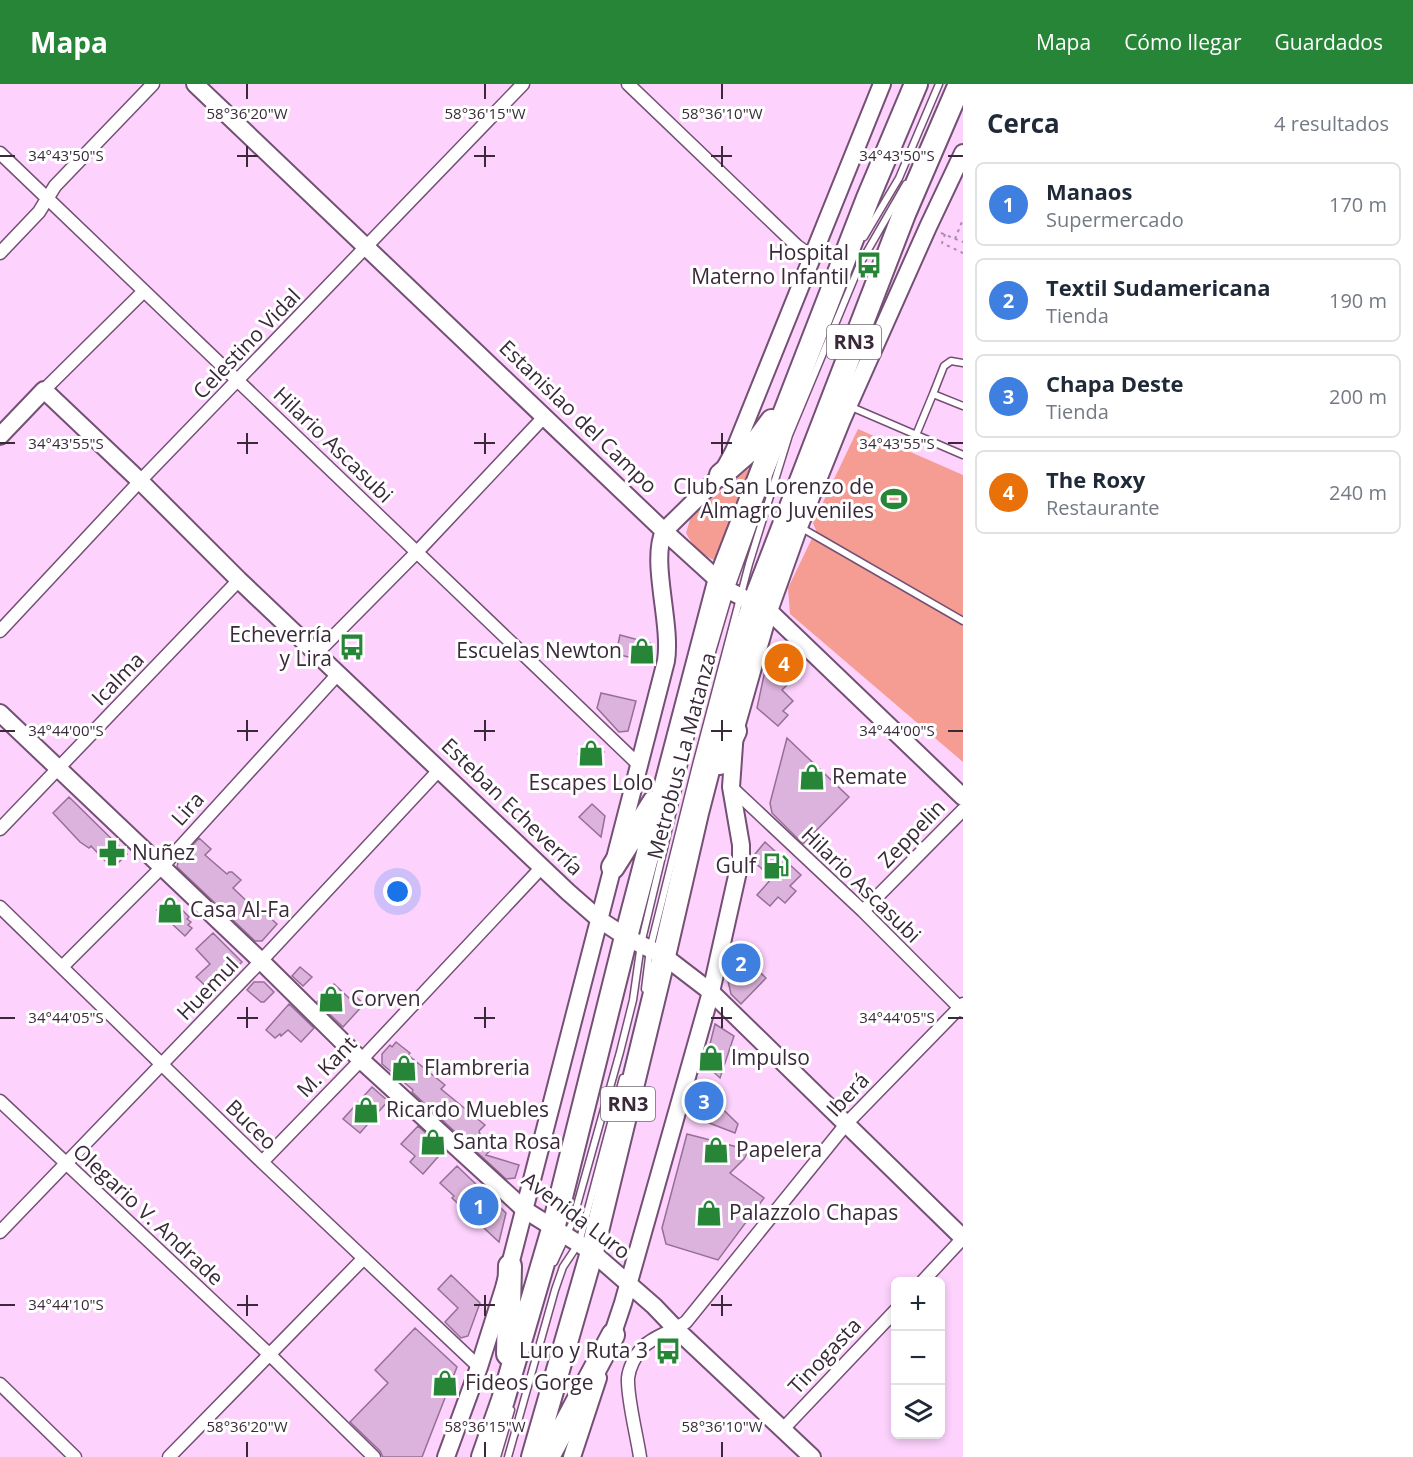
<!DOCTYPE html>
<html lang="es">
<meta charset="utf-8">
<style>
body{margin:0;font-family:"Open Sans",sans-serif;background:#f2f2f3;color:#1f2937}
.controls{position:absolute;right:18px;bottom:18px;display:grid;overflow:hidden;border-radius:9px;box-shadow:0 3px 9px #0003}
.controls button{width:54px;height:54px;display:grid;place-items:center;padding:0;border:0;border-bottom:2px solid #e0e1e3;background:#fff;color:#1f2937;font:30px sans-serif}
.you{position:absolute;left:398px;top:808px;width:21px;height:21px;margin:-15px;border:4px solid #fff;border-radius:50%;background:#1a73e8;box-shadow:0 0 0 9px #1a73e833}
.badge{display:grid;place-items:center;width:39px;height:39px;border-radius:50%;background:#268537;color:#fff;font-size:20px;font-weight:700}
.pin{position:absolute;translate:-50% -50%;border:3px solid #fff;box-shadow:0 2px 6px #0006}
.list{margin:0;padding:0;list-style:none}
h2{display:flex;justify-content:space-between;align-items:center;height:78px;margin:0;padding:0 24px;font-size:26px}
h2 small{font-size:20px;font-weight:400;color:#747a83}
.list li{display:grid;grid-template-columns:39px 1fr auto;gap:18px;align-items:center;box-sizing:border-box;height:84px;margin:0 12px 12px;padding:0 12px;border:2px solid #e0e1e3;border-radius:9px}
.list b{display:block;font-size:22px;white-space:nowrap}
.list p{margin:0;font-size:20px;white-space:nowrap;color:#747a83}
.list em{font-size:20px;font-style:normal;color:#747a83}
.icon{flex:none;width:33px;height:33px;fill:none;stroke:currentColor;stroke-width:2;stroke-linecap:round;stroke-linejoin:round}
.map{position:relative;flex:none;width:963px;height:1373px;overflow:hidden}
header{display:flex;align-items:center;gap:36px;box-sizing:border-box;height:84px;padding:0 30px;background:#268537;color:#fff}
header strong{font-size:28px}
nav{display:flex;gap:33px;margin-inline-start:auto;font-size:21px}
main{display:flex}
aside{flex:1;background:#fff}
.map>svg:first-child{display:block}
</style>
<header>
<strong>Mapa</strong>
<nav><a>Mapa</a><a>Cómo llegar</a><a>Guardados</a></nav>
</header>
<main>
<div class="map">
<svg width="963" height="1373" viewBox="0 0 963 1373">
<rect width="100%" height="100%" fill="#fdd3fd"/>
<path fill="#f59c93" d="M858 345 963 391V678L790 530 788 504 816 446 813 439Z
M759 376 718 478C705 473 692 462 686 449L691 432Z"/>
<path fill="#dcb3dc" stroke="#956f95" stroke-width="1.5" d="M620 551 650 559 645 577 616 570Z
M781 561 802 578 786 597 788 600 782 606 793 617 783 627 788 631 778 642 757 624 770 563Z
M601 609 636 617 628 647 619 648 597 624Z
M787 654 849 713 803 760 772 729 770 719Z
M592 656 604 668 589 682 578 670Z
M69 713 127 770 117 780 115 777 110 782 91 762 89 764 80 758 53 729Z
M592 720 605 732 601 753 579 733Z
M199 754 211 765 205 771 227 790 229 788H232L241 796 233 804 253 823 255 820 277 840 262 857H255L177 783 178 778Z
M765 758 801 791 790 802 796 807 785 819 778 813 770 822 757 811 772 794 751 775Z
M170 813 189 833 187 835 191 838 188 841 192 844 185 852 157 826Z
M213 849 242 878 212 908 196 893 210 880 196 865Z
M735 865 766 894 741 920 731 910 728 897Z
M300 883 312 893 303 902 292 892Z
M254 898H264L274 908 264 918H261L247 906Z
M334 900 349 914 353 910 364 920 343 943 317 918Z
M289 920 314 944 301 958 288 946 281 952 280 950 275 954 266 946Z
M715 940 734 952 720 994 705 980Z
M396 958 410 969 408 971 445 1001 441 1005 485 1041 479 1047 482 1056 492 1064 486 1071 519 1081 515 1094 506 1095 412 1008 413 1006 382 980V970L390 961 392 963Z
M698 1001 738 1040 735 1049 691 1032Z
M372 1003 388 1017 360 1049 343 1035Z
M418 1042 444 1066 423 1090 410 1078 415 1072 401 1060Z
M687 1050 749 1066 744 1075 730 1089 764 1114 718 1176 666 1160 662 1144Z
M457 1082 506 1129 499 1158 452 1114 454 1112 440 1099Z
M451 1191 480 1219 468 1252 461 1254 445 1238 458 1224 438 1205Z
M415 1244 457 1283 422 1373H383L380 1367 350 1338 388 1299 375 1286Z"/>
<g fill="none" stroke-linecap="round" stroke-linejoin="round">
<g stroke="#735074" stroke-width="9">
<path id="lane" d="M864 153 899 94 939 0
M933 310 944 282 951 277 963 279
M849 322 963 371
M916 351 933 310 963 322
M800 443 963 537
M710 575 730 507 756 434
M645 905 650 865 695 685 749 480 789 351 861 178 906 100
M554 1178 572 1139 620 968 633 916 641 860 702 605
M497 1373 511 1326
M508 1373 555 1206 563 1183 579 1159 623 994"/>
</g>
<g stroke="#735074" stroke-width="15">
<path id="street" d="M628 0 797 162 811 172
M0 69 639 681
M0 169 39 128 55 102 153 0
M44 306 144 207
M0 547 140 397 523 0
M317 569 417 468 544 333
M731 703 863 827 963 927
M0 745 239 496
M0 823 262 1078 479 1283
M863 827 963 726
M63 882 163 782 338 590
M0 1017 270 1271 374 1373
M262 1078 361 976 542 783
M0 1148 261 877 440 685
M922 1198 963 1154
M0 1300 75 1373
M783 1345 896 1226
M169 1373 364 1174
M640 1373C637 1352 627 1314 628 1294 629 1284 635 1272 642 1264 653 1252 672 1248 686 1238L847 1039 963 920"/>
</g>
<g stroke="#735074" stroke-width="20">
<path id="secondary" d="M195 0 664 447 730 507 769 527 963 713
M0 352 44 306 140 397 239 496 568 808 600 836 626 853 664 872 711 908 963 1154
M0 629 261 877 361 976 525 1126 592 1168 654 1222 676 1245 812 1373
M609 1261 623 1219 711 908 741 774V761L731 703 735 647 769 527 799 443 842 336 928 143 963 69
M446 1373 479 1283 504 1204 666 577C672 539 650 478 664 447L721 391 734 367 882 0
M572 1373 598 1294"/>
</g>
<g stroke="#735074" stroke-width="26">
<path id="highway" d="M721 391 752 364 772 337
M720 679 735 647
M613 783 654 718
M508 1270 510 1182
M483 1373 503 1316 553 1145 626 853 719 498 868 114 916 0
M533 1373 592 1168 664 872 697 729 741 559 754 519 904 130 960 0
M548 1373 613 1251"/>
</g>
<path stroke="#aa8baa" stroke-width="2" stroke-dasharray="3 4.5" stroke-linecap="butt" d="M941 149 963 158
M945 150 942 159 963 169
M955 155 963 135"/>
<use href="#lane" stroke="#fff" stroke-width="6"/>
<use href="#street" stroke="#fff" stroke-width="12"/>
<use href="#secondary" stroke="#fff" stroke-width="16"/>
<use href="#highway" stroke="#fff" stroke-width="22"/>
</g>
<path fill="none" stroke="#392939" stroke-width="2" d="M247 0V15M485 0V15M722 0V15M247 62V83M485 62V83M722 62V83M0 72H15M237 72H258M474 72H495M711 72H732M948 72H963M247 349V370M485 349V370M722 349V370M0 359H15M237 359H258M474 359H495M711 359H732M948 359H963M247 636V657M485 636V657M722 636V657M0 647H15M237 647H258M474 647H495M711 647H732M948 647H963M247 923V944M485 923V944M722 923V944M0 934H15M237 934H258M474 934H495M711 934H732M948 934H963M247 1211V1232M485 1211V1232M722 1211V1232M0 1221H15M237 1221H258M474 1221H495M711 1221H732M247 1358V1373M485 1358V1373M722 1358V1373"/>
<defs>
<g id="bus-bare" transform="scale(2.07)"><path d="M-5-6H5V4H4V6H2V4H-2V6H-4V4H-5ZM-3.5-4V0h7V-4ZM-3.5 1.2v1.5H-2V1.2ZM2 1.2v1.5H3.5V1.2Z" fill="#268537" stroke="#fff" stroke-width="2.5" paint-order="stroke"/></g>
<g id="stadium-bare" transform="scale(2.07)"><path d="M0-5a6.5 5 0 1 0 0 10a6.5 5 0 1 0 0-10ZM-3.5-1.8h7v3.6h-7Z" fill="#268537" stroke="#fff" stroke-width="2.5" paint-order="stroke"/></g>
<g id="shop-bare" transform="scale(2.07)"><path d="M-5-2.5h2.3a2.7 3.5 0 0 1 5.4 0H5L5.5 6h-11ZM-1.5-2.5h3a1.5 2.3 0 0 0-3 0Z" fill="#268537" stroke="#fff" stroke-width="2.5" paint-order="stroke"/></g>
<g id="pharmacy-bare" transform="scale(2.07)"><path d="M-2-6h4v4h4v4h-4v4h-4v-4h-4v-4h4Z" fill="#268537" stroke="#fff" stroke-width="2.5" paint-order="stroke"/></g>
<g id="fuel-bare" transform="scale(2.07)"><path d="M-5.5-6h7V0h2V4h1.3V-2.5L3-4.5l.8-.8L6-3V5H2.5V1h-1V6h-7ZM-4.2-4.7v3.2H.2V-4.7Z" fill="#268537" stroke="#fff" stroke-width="2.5" paint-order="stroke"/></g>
</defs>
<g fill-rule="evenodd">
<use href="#bus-bare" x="869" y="181"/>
<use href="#stadium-bare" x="894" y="415"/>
<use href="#bus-bare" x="352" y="563"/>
<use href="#shop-bare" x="642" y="567"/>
<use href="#shop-bare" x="591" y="669"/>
<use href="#shop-bare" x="812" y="693"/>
<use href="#pharmacy-bare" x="112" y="769"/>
<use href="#fuel-bare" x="776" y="782"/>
<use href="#shop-bare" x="170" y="826"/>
<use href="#shop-bare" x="331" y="915"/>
<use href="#shop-bare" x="711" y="974"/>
<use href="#shop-bare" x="404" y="984"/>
<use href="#shop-bare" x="366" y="1026"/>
<use href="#shop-bare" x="433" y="1058"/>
<use href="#shop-bare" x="716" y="1066"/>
<use href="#shop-bare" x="709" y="1129"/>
<use href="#bus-bare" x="668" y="1267"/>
<use href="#shop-bare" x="445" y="1299"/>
</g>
<g text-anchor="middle" stroke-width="6" stroke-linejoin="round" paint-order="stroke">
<g fill="#fff" stroke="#746974" stroke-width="1.5">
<rect x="827" y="241" width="54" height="34" rx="4.5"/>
<rect x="601" y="1003" width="54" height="34" rx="4.5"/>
</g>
<g font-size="20" font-weight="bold" fill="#392939">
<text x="854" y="265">RN3</text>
<text x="628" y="1027">RN3</text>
</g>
<g font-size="21" fill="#392939" stroke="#fff" text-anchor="start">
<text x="849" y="176" text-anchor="end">Hospital<tspan x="849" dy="24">Materno Infantil</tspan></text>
<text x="874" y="410" text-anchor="end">Club San Lorenzo de<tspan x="874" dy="24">Almagro Juveniles</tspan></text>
<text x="332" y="558" text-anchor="end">Echeverría<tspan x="332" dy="24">y Lira</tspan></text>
<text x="622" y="574" text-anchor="end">Escuelas Newton</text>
<text x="832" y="700">Remate</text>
<text x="591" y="706" text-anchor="middle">Escapes Lolo</text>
<text x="132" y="776">Nuñez</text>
<text x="756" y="789" text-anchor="end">Gulf</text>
<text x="190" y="833">Casa Al-Fa</text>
<text x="351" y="922">Corven</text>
<text x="731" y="981">Impulso</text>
<text x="424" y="991">Flambreria</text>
<text x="386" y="1033">Ricardo Muebles</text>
<text x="453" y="1065">Santa Rosa</text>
<text x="736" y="1073">Papelera</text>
<text x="729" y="1136">Palazzolo Chapas</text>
<text x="648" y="1274" text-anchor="end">Luro y Ruta 3</text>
<text x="465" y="1306">Fideos Gorge</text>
</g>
<g font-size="21" fill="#392939" stroke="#fff">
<text transform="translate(247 260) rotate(-46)" y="7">Celestino Vidal</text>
<text transform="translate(578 333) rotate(44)" y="7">Estanislao del Campo</text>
<text transform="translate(333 361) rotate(44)" y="7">Hilario Ascasubi</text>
<text transform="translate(118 595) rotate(-46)" y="7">Icalma</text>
<text transform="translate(682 672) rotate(-75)" y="7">Metrobus La Matanza</text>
<text transform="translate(512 723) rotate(44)" y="7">Esteban Echeverría</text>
<text transform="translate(188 725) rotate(-48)" y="7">Lira</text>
<text transform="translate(912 750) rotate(-46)" y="7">Zeppelin</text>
<text transform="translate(861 801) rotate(44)" y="7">Hilario Ascasubi</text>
<text transform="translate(208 905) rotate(-46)" y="7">Huemul</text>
<text transform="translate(327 983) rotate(-46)" y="7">M. Kant</text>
<text transform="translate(848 1011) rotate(-47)" y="7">Iberá</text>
<text transform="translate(251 1041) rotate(44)" y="7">Buceo</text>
<text transform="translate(148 1131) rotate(43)" y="7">Olegario V. Andrade</text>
<text transform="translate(576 1132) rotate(37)" y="7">Avenida Luro</text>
<text transform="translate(825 1272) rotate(-47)" y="7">Tinogasta</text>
</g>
</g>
<g font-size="15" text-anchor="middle" fill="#392939" stroke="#fff" stroke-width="6" stroke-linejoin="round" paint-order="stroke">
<text x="247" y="35">58°36'20"W</text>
<text x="485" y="35">58°36'15"W</text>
<text x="722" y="35">58°36'10"W</text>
<text x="66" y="77">34°43'50"S</text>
<text x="897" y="77">34°43'50"S</text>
<text x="66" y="365">34°43'55"S</text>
<text x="897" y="365">34°43'55"S</text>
<text x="66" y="652">34°44'00"S</text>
<text x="897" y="652">34°44'00"S</text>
<text x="66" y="939">34°44'05"S</text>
<text x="897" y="939">34°44'05"S</text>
<text x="66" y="1226">34°44'10"S</text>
<text x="247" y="1348">58°36'20"W</text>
<text x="485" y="1348">58°36'15"W</text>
<text x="722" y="1348">58°36'10"W</text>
</g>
</svg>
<div class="controls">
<button>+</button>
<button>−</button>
<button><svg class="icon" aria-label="layers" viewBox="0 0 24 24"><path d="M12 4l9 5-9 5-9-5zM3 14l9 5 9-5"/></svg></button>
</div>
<div class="you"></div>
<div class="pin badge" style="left:479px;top:1122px;background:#3f7fe0">1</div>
<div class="pin badge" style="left:741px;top:879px;background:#3f7fe0">2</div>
<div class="pin badge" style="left:704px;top:1017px;background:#3f7fe0">3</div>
<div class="pin badge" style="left:784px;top:579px;background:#e8710a">4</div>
</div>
<aside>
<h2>Cerca<small>4 resultados</small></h2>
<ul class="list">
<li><span class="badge" style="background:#3f7fe0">1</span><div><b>Manaos</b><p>Supermercado</p></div><em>170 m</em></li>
<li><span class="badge" style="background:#3f7fe0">2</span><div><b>Textil Sudamericana</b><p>Tienda</p></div><em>190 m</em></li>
<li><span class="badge" style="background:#3f7fe0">3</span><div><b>Chapa Deste</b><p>Tienda</p></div><em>200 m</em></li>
<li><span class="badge" style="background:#e8710a">4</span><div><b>The Roxy</b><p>Restaurante</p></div><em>240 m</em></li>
</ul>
</aside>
</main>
